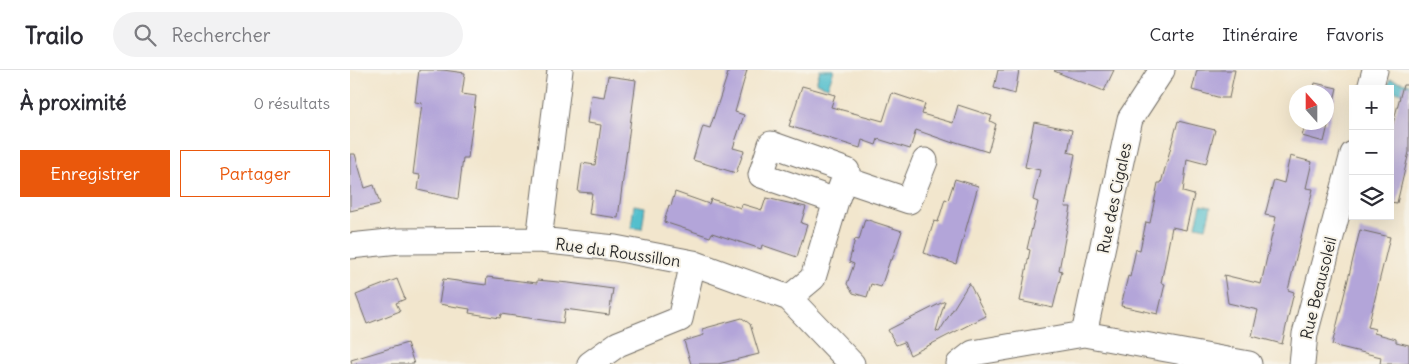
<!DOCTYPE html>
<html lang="fr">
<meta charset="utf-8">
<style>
body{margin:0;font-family:Delius,sans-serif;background:#f2f2f3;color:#2b2b33}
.controls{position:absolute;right:15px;top:15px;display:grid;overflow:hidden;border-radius:0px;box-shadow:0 5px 20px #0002}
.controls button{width:45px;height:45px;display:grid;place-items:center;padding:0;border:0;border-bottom:1px solid #e1e1e2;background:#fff;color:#2b2b33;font:25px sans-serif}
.compass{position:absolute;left:939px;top:15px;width:45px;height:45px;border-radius:50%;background:#fff;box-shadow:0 5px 20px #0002;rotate:339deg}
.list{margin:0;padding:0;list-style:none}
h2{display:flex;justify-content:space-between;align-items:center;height:65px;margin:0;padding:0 20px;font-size:21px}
h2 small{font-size:16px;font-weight:400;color:#7c7c81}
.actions{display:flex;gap:10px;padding:15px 20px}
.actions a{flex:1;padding:11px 0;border:1px solid #ea580c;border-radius:0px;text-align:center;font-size:18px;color:#ea580c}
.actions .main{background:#ea580c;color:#fff}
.icon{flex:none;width:28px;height:28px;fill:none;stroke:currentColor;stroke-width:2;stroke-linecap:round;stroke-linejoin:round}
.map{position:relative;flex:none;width:1059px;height:294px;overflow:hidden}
header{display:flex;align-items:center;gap:30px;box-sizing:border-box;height:70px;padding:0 25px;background:#fff;border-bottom:1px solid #e1e1e2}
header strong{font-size:24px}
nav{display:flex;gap:28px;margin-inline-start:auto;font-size:18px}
.search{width:350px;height:45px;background:#f2f2f3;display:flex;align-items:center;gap:12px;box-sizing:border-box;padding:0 18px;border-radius:28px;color:#7c7c81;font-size:19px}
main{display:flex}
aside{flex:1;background:#fff}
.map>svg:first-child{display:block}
</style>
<header>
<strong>Trailo</strong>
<div class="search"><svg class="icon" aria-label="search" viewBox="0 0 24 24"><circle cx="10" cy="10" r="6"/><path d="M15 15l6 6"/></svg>Rechercher</div>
<nav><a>Carte</a><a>Itinéraire</a><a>Favoris</a></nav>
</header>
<main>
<aside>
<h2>À proximité<small>0 résultats</small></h2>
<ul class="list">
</ul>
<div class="actions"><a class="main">Enregistrer</a><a>Partager</a></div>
</aside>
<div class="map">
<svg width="1059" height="294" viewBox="0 0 1059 294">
<rect width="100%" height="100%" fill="#f7f3e8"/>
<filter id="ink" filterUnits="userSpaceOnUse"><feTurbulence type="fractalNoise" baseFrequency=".02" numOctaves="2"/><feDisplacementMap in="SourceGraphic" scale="10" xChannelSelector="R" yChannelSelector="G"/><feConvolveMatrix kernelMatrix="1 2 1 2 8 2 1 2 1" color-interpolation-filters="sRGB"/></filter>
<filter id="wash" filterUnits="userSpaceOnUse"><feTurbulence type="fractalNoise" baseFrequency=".0096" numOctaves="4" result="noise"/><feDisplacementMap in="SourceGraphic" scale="20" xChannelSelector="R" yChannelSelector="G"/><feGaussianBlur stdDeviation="1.12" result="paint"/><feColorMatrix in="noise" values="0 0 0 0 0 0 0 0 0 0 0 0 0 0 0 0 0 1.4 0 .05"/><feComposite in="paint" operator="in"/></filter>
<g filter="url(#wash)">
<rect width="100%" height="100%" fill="#f2e6cd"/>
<path fill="#53bfcd" stroke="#3f757c" d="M470 0H484L478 17 466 13Z
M1040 9 1059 14V25L1038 19Z
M284 135 295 137 292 159 281 158Z
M851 135 861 137 856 158 846 156Z"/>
<g id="blocks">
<path fill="#b3a5d9" d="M69 0H93L115 3 112 24 126 26 118 88H113L108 129 68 120 70 105 63 104 72 33 65 32Z
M379 0H397L385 42 394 45 383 78 394 81 386 103 343 90 353 56 360 58Z
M648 0H669L665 24 644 18Z
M705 0H764L754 21 704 1Z
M847 0H885L879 28H871L842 20Z
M258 6 286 10 268 148 239 144 242 123 228 122 232 93 245 95 248 76 251 55 237 53 241 25 254 27Z
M965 13 987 18 974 72 952 66 956 52H976V22H963Z
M1053 15H1059V82L1047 133 1040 132V65Z
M452 16 485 25 481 37 533 51 542 23 575 34 572 44 603 53 608 35 642 46 640 51 646 54 638 82 603 71V73L566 60 560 79 528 69 526 75 512 70 510 78 439 56Z
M828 51 865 60 856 94 837 89 833 122 844 125 836 160 822 157 811 213 815 214 808 244 771 236 778 206 780 207 786 179 790 180 796 152 800 153 808 113H811Z
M684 52 722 60 718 82 725 84 715 137H721L709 200 712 201 703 238 670 231 680 180 677 179 688 132 683 130 690 100 675 97Z
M0 84H5L15 118 24 115 30 134 0 141Z
M940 86 962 92 956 118 963 119 938 220 944 222 932 274 902 266 908 240 878 233 874 205 911 214 926 147 915 145 924 110 934 113Z
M605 109 628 116 606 194 574 183 584 151 588 152 595 129 598 130Z
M325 122 359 134 361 129 391 138 392 134 412 140 416 128 456 137 451 153 457 155 447 187 412 175 411 179 362 163 360 167 314 152 319 135 321 136Z
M515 149 552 161 542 190H540L531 217 521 214 517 227 503 223 497 214 504 194 499 192 505 169 509 170Z
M1010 160 1040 167 1018 257 1025 259 1024 263 1046 269V272L1059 275V294H1030L1031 287 982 275Z
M137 207 187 213V210L219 213 263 219 259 245 215 239 213 253 151 244 150 248 119 243 120 239 89 234 93 209 136 215Z
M47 209 55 229 46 233 50 241 17 254 6 225Z
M619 213 636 246 560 285 554 272 546 275 538 260 595 231 586 261 589 262Z
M392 248 400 254 409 284 368 294H341L334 271 354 265 352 259Z
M57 273 64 294H2L1 290Z"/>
</g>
</g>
<g filter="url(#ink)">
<use href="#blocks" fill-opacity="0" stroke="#716c64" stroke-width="1"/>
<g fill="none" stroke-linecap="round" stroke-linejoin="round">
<g stroke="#716c64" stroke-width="27">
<path id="minor" d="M1020 19 1025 0
M421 74 497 101 486 131 411 105Z
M494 109 559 131 575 91
M189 170 210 0
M0 176 49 171 189 170 265 178 343 193 439 228 502 294
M439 228 463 208 486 131
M734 264 780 49 812 0
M240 294 268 274 330 249 343 193
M609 294 623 283 734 264 899 294
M952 294 955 264 1003 84"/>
</g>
<use href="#minor" stroke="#fff" stroke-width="25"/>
</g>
</g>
<g text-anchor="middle" stroke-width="4" stroke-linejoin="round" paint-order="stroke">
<g font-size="16" fill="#2b2b2b" stroke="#f7f3e8">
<text transform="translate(764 128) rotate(-78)" y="6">Rue des Cigales</text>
<text transform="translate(268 182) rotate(8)" y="6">Rue du Roussillon</text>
<text transform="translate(968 218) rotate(-76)" y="6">Rue Beausoleil</text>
</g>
</g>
</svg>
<div class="controls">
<button>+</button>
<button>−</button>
<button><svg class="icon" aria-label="layers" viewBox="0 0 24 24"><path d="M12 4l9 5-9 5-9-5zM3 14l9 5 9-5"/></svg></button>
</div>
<svg class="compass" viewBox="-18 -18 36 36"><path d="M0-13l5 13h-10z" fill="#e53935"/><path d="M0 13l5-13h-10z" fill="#7c7c81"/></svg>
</div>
</main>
